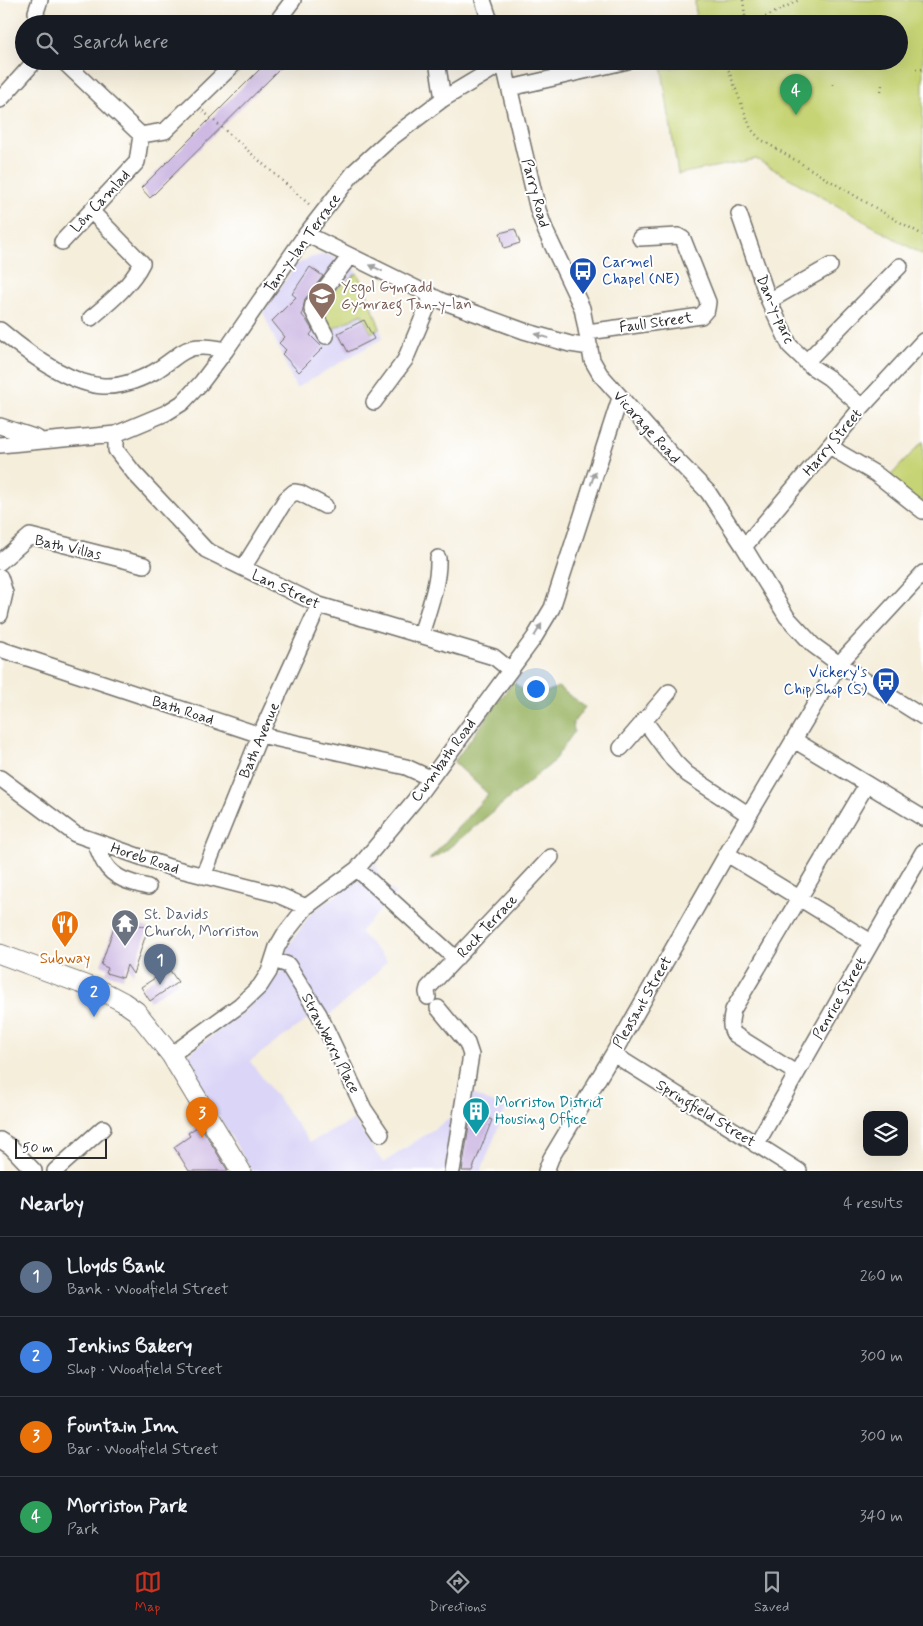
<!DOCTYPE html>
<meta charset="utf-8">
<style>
body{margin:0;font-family:Mynerve,sans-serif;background:#242831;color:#f1f3f6}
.controls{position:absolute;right:15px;bottom:15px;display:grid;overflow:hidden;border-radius:10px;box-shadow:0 5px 20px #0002}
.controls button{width:45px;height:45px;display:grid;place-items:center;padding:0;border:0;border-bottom:1px solid #363941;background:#171b24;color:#f1f3f6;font:25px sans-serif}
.scale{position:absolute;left:15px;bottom:12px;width:92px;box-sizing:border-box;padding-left:5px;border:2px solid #2b2b2b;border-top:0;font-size:14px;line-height:18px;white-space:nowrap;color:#2b2b2b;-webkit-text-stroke:4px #fff;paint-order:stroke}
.you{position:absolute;left:535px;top:688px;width:18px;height:18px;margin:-12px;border:4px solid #fff;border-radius:50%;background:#1a73e8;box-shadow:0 0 0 8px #1a73e833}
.badge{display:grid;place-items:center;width:32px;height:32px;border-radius:50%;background:#c8321e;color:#fff;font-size:16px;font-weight:700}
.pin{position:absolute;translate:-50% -41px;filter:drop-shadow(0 1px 2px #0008)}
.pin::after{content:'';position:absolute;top:26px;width:18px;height:15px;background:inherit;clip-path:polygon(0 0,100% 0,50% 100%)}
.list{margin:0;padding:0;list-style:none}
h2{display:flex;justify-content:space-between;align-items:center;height:65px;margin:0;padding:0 20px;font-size:21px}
h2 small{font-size:16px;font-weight:400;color:#9ea1a6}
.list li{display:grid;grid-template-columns:32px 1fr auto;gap:15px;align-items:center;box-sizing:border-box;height:80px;padding:0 20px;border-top:1px solid #363941}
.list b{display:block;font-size:19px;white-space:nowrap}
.list p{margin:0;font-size:16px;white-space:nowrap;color:#9ea1a6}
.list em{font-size:16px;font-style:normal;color:#9ea1a6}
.icon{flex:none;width:28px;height:28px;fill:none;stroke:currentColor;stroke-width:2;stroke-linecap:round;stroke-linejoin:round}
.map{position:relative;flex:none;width:923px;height:1171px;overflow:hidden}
.search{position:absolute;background:#171b24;box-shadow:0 5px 20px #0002;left:15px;right:15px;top:15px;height:55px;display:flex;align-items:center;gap:12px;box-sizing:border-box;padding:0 18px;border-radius:28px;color:#9ea1a6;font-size:19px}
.sheet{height:385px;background:#171b24}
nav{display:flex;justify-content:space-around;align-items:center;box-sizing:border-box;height:70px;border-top:1px solid #363941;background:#171b24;font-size:14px;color:#9ea1a6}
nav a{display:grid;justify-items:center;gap:2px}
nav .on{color:#c8321e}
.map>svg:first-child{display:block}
</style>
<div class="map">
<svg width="923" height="1171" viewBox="0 0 923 1171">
<rect width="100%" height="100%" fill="#fff"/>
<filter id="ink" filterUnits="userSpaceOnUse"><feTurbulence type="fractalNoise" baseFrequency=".02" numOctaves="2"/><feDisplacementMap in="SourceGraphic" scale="10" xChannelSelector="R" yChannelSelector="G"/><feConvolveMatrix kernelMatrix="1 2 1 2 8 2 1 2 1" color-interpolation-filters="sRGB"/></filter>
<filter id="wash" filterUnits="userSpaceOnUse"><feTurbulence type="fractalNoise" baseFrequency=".0096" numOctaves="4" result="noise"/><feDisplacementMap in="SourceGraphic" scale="20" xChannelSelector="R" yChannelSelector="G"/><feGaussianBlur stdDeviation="1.12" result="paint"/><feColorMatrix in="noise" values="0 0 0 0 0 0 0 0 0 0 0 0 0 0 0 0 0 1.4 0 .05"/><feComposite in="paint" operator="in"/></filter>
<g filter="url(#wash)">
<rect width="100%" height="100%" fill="#f5eedb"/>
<path fill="#dbd6f7" d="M325 254 353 265 366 290 383 338 296 388 263 312 296 265 309 258Z
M376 862 380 881 396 893 360 932 387 961 366 984 314 1028 308 1019 250 1061 310 1142 354 1120 383 1163 452 1117 457 1094 469 1093 506 1108 481 1171H252L183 1058 247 1009 280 973 287 948 312 912 358 880Z"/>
<path fill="#c7d476" stroke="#798050" d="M695 0H923V255L756 159 678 174 662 70 698 63V61H899V24H696Z
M357 273 366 290 380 328 371 333 362 314 329 331 316 306 332 292Z
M923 441V519L882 485Z"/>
<path fill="#9db667" stroke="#647049" d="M513 682 533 698 558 687 585 707 573 723 574 732 552 763 445 851 429 860 488 794 454 762Z"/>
<g id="blocks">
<path fill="#ceb9e3" d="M268 61H288L150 198 141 188Z
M515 229 520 243 504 248 500 233Z
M310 267 323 276 305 299 302 315 307 321 313 331 310 335 323 348 299 372 282 354 286 350 279 343 285 337 272 321 296 297 292 294Z
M364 320 374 339 348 352 338 333Z
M117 918 148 928 133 974 127 965 123 978 106 973 108 968 101 965Z
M169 969 178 982 150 1001 141 987Z
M474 1113 492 1120 472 1171H462L469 1126Z
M200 1125 228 1171H189L174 1147 190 1136 188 1133Z"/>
</g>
</g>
<g filter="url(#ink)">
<use href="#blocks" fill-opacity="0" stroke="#726f69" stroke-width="1"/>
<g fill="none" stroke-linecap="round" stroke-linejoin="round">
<g stroke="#726f69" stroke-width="18">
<path id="minor" d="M483 0 491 24
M38 24 36 12 40 0
M275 24 293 0
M63 61 141 135
M437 61 443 99
M503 61 538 210 546 232 582 308 592 360 600 374 671 454 708 492 744 547 787 617 813 645 839 664 923 717
M510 88 628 61
M0 100 35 61
M141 135 165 131 237 61
M739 214 769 301 790 346 812 367 829 378 862 407
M306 234 442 301 524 331 570 344 590 347
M62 242 137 162 141 135
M769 301 830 266
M91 318C110 302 131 285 142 263L91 211
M0 330C25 351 68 384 103 386 119 387 139 380 154 372 186 352 184 341 226 350
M588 332 701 316 707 309 708 302 683 239 678 236 640 238
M326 336 312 309 313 304 350 256
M806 362 900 266
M374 402 405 360 432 296
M0 426 37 438
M116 434V450L134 473 206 550 319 605 494 657 509 669
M0 445 116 434 166 413 182 403 201 383 226 350 306 234 355 171 390 139 443 99 503 63
M830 445 840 453 876 474 923 511
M744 547 862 407 923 341
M0 562 30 536 144 565
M243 568 286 499 294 492 300 493 325 506
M0 577 5 593 0 615
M421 635C428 610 439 584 438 558
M0 649 260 735 406 767 430 778
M644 720 674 761 687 774 749 815
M794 740 923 818
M621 748 669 692
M0 778 75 834 169 867 276 894 306 907
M95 842C98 849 101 858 105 864 114 879 132 883 148 887
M727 854 871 942
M357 869 456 959
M203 876 260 735 319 605
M274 960 288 965 319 1014 364 1109 381 1134
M428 997 427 992 428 988 551 857
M438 1008 467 1043 471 1055 452 1171
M613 1054 799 1171
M171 1055 240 1005 260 986 269 972 277 947 284 935 306 907 357 869 414 801 534 638 552 608 620 398
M796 1073 734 1034C729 1026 731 1020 733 1010L867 784
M0 1140 11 1147 34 1171
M756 1145 923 852
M55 1171 103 1128
M546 1171 551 1158 613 1054 749 815 839 664 923 573"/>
</g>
<g stroke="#726f69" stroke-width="21">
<path id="major" d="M0 954 104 992 123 1002 136 1011 171 1055 241 1171"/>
</g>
<path stroke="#726f69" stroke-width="2.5" stroke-dasharray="1 4" stroke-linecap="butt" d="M743 0 746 24
M752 24 799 0
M725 61 751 129 760 139 884 213 923 235
M916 69H923
M833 84V89
M881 91 882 85
M203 111 311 206"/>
<use href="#minor" stroke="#fff" stroke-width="15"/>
<use href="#major" stroke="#fff" stroke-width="19"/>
</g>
<defs><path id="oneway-solid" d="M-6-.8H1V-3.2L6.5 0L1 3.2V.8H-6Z" transform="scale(1.25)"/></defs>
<g fill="#a0a0a0">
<use href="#oneway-solid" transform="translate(376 268) rotate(-154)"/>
<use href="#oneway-solid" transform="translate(542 336) rotate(-163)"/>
<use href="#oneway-solid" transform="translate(593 478) rotate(-72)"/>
<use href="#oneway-solid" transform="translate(538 630) rotate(-59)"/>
</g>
</g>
<defs>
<g id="bus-pin" transform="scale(1.4375)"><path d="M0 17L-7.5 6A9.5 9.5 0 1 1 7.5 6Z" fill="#1a4fb4" stroke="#fff"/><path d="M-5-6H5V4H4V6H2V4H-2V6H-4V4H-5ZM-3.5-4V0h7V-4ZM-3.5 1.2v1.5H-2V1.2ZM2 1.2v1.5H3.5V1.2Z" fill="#fff"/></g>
<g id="school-pin" transform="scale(1.4375)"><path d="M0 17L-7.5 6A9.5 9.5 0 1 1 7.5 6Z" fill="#8d6e63" stroke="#fff"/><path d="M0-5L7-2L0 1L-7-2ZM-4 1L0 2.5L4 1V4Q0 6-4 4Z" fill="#fff"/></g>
<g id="temple-pin" transform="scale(1.4375)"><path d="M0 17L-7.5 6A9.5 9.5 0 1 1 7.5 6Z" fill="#6b7280" stroke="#fff"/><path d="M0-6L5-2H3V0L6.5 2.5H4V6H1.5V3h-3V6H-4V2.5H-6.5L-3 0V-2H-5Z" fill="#fff"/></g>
<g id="restaurant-pin" transform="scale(1.4375)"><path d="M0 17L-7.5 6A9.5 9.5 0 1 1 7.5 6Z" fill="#e8710a" stroke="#fff"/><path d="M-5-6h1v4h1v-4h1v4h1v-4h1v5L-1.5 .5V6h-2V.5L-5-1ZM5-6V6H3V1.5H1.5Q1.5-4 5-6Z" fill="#fff"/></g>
<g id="building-pin" transform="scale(1.4375)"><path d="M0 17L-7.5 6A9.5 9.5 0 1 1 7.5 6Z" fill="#0f9aa8" stroke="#fff"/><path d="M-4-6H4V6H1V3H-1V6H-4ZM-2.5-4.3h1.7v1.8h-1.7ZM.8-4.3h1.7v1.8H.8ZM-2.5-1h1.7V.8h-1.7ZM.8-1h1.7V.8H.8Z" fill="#fff"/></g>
</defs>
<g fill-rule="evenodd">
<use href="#bus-pin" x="583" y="271"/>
<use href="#school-pin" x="322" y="296"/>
<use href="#bus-pin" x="886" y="681"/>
<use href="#temple-pin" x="125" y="923"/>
<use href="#restaurant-pin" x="65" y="924"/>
<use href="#building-pin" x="476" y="1111"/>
</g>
<g text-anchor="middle" stroke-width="4" stroke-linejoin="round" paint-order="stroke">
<g font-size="15" fill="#2b2b2b" stroke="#fff">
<text transform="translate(536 193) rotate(75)" y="5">Parry Road</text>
<text transform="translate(100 201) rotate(-47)" y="5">Lôn Camlad</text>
<text transform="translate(302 243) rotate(-54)" y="5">Tan-y-lan Terrace</text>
<text transform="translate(776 309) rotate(66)" y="5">Dan-y-parc</text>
<text transform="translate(656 322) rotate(-8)" y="5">Faull Street</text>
<text transform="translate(647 427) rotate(48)" y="5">Vicarage Road</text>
<text transform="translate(832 442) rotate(-50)" y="5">Harry Street</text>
<text transform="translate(68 547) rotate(13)" y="5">Bath Villas</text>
<text transform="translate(286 589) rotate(25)" y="5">Lan Street</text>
<text transform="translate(183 710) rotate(18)" y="5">Bath Road</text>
<text transform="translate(259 740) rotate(-67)" y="5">Bath Avenue</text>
<text transform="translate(443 760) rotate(-54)" y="5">Cwmbath Road</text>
<text transform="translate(145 858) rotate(18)" y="5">Horeb Road</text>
<text transform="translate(487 926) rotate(-47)" y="5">Rock Terrace</text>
<text transform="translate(839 998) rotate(-60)" y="5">Penrice Street</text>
<text transform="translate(642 1002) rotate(-60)" y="5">Pleasant Street</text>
<text transform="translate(331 1043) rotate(63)" y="5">Strawberry Place</text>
<text transform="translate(706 1113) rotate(32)" y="5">Springfield Street</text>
</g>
<g font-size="15" fill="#164399" stroke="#fff" text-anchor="start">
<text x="602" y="267">Carmel<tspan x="602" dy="17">Chapel (NE)</tspan></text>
<text x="867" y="677" text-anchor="end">Vickery's<tspan x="867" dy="17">Chip Shop (S)</tspan></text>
</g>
<g font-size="15" fill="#785e54" stroke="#fff" text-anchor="start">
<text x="341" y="292">Ysgol Gynradd<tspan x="341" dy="17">Gymraeg Tan-y-lan</tspan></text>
</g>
<g font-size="15" fill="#5b616d" stroke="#fff" text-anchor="start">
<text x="144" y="919">St. Davids<tspan x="144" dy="17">Church, Morriston</tspan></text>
</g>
<g font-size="15" fill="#c56008" stroke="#fff">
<text x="65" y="963">Subway</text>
</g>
<g font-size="15" fill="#0d838f" stroke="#fff" text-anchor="start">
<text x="495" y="1107">Morriston District<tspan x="495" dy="17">Housing Office</tspan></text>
</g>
</g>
</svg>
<div class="controls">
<button><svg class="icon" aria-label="layers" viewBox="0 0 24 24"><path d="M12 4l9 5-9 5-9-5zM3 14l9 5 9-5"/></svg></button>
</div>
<div class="scale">50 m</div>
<div class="you"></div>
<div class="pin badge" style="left:160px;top:985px;background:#5c6f8a">1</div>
<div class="pin badge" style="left:94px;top:1017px;background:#3f7fe0">2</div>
<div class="pin badge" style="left:202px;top:1138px;background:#e8710a">3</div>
<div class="pin badge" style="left:796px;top:115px;background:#2e9e5b">4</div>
<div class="search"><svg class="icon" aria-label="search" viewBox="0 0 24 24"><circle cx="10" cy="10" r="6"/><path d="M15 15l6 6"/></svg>Search here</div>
</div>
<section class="sheet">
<h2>Nearby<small>4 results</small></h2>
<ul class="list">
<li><span class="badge" style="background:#5c6f8a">1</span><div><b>Lloyds Bank</b><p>Bank · Woodfield Street</p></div><em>260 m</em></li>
<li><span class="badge" style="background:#3f7fe0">2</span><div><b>Jenkins Bakery</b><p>Shop · Woodfield Street</p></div><em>300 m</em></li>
<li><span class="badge" style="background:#e8710a">3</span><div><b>Fountain Inn</b><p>Bar · Woodfield Street</p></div><em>300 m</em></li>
<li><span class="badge" style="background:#2e9e5b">4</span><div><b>Morriston Park</b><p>Park</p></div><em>340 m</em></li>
</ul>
</section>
<nav>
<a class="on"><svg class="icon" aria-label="map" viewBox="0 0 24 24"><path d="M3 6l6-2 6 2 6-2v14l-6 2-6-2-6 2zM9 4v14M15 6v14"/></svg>Map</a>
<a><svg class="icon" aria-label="directions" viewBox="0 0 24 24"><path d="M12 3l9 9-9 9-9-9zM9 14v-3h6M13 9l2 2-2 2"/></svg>Directions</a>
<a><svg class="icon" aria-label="saved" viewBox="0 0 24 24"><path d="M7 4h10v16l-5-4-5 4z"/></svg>Saved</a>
</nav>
